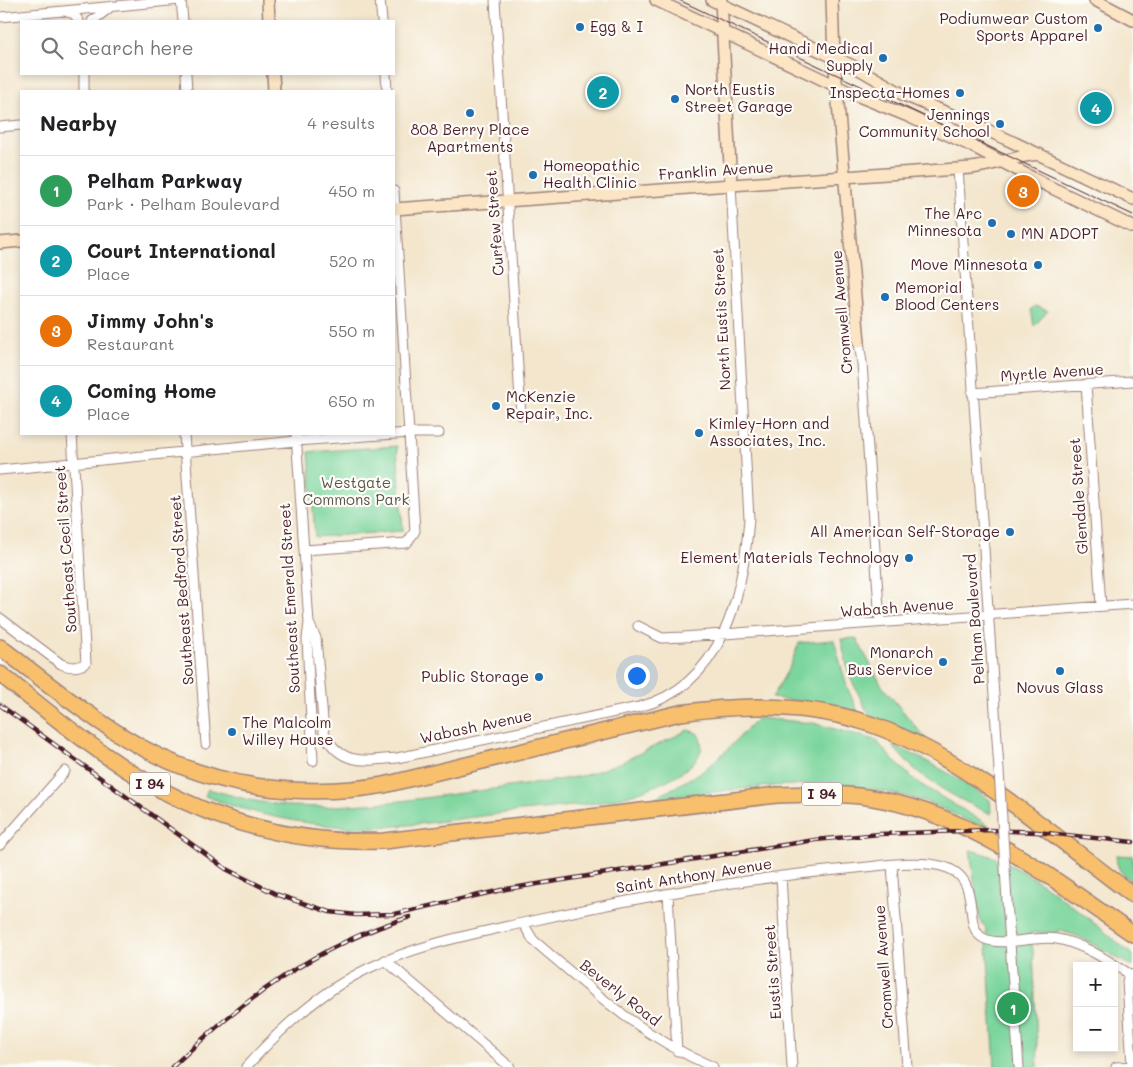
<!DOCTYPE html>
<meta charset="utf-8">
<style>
body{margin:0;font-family:Mali,sans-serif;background:#f2f2f2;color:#202124}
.controls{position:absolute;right:15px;bottom:15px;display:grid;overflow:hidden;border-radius:0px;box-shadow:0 2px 8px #0003}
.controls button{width:45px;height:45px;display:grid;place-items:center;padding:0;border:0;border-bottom:1px solid #e0e0e0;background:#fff;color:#202124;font:25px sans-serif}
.you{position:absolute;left:636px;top:675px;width:18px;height:18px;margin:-12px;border:4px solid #fff;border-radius:50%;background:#1a73e8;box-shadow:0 0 0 8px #1a73e833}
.badge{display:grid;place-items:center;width:32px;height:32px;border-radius:50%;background:#1f6fb2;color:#fff;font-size:16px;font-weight:700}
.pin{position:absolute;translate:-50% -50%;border:2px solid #fff;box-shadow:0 1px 5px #0006}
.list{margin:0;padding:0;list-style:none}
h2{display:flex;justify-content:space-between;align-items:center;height:65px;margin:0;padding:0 20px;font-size:21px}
h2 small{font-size:16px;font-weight:400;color:#757577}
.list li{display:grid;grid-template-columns:32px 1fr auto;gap:15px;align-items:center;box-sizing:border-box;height:70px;padding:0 20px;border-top:1px solid #e0e0e0}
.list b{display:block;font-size:19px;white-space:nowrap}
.list p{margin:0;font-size:16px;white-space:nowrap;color:#757577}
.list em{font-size:16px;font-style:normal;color:#757577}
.icon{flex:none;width:28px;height:28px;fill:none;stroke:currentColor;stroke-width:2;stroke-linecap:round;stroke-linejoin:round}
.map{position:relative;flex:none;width:1133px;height:1067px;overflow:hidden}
.search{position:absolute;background:#fff;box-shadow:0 2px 8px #0003;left:20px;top:20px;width:375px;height:55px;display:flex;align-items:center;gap:12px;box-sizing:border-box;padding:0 18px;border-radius:0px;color:#757577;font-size:19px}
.panel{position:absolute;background:#fff;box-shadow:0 2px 8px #0003;left:20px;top:90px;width:375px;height:345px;border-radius:0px}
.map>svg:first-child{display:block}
</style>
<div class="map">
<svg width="1133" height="1067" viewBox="0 0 1133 1067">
<rect width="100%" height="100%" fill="#fdfcf7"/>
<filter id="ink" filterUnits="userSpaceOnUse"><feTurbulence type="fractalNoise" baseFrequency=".02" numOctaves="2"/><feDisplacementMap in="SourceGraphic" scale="10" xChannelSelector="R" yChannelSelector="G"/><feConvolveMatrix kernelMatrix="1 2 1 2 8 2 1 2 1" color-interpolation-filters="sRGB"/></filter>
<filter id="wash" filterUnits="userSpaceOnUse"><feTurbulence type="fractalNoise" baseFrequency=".0096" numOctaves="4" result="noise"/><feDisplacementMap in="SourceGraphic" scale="20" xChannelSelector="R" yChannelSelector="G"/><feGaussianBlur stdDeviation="1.12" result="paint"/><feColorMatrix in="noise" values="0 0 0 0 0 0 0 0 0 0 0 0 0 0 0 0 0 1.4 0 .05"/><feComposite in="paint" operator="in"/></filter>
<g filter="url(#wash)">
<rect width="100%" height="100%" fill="#f3e6cd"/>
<path fill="#7bd59c" stroke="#627a64" d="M1035 306 1048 311 1034 326 1031 309Z
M397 446 403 531 315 537 309 452Z
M856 638 882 686 926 739 869 715 849 675 841 639Z
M834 640 847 687 858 712 822 704 772 698 790 666 799 643Z
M758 718 813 723 876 740 893 760 918 783 990 826C970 826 949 810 930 803 911 797 890 793 871 789 800 777 725 792 654 799L703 771 726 751Z
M688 730 697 733C722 767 637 794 615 799 580 807 542 808 506 813 454 819 401 829 349 827 299 824 251 814 205 796L208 789 249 800 288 806 324 807 393 802 547 782 586 775 622 762Z
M892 745C928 760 958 778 990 800L991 814C954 797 917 778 892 745Z
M970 850C1027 862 1088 919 1133 955V967L1080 937 1058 930 1057 933H1030L1033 950 1038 1067H995L986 928 980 920Z
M1116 855 1133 856V882C1121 874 1117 870 1116 855Z"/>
</g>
<g filter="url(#ink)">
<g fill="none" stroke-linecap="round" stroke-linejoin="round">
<g stroke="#9e827c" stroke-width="11">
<path id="street" d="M181 0 183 21
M380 0 382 21
M495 0 521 415
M67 12 74 14 79 21
M0 17 180 0
M92 21 108 9
M186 74 187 91
M386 74 387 91
M84 91V74
M0 127 21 125
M958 169 998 754
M859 342 862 363 880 622
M1086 384 1101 606
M972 393 1133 381
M184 434 206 744
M296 434 309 623 307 639 313 761
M0 470 296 441 409 433H439
M304 550 407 543 415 531 394 191
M0 618 61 664C71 668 77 668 86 663L72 434
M309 623 316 638 324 732C339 766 365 761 397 758L639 707C724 685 743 594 749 519L731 185
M638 626 662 638 683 637 1133 604
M0 845 65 771
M892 865 907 1067
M781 876 792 1067
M668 894 677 1051
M1007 901 1019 1067
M523 923 533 940C593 991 639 1035 713 1067
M385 960 510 1067
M1129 974 1127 981 1132 1067
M246 1067C281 1028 321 991 369 968 419 944 474 934 527 922 633 898 739 879 847 869 875 867 914 859 941 866 986 877 960 925 983 938 1002 948 1035 935 1057 939 1085 944 1109 962 1133 976
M1116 1067 1133 1066"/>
</g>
<g stroke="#9e827c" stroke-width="14">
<path id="secondary" d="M268 0 269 21
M656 0 851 93 908 116 974 147 1046 185 1133 227
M712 0 859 69 904 95 983 128 1133 199
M721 0 731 185
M832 0 834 58 859 342
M1095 0 1133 20
M273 74 274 91
M394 209 971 168C995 165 1015 156 1039 154
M0 243 21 241"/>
</g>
<g stroke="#9e827c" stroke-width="18">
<path id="highway" d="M0 647C45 681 89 718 139 746 214 788 300 799 384 785L680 713C741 704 804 703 864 722 963 754 1050 834 1133 895
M0 674C35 701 69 730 105 755 188 814 282 845 384 841L777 795C812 794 848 792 883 800 976 818 1056 881 1133 934"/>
</g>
<use href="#street" stroke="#fff" stroke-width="9"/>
<use href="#secondary" stroke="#fce5c4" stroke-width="11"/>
<use href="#highway" stroke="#f8bf6c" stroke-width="15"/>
<path stroke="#4a1f2b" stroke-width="1" d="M679 0 1133 215"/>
<g stroke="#4a1f2b" stroke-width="4.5">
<path id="rail" d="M0 705 226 869 278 895 330 912 356 915 394 914 506 889 815 840 880 834 989 830 1037 832 1133 842
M172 1067C243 1000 316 945 410 917"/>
</g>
<use href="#rail" stroke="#fdfcf7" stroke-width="2.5" stroke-dasharray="8" stroke-linecap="butt"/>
<g stroke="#9e827c" stroke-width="11" stroke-linecap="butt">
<path id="street-bridge" d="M998 754 1007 901"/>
</g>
<use href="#street-bridge" stroke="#fff" stroke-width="9"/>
</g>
</g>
<g fill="#1f6fb2" stroke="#fdfcf7" stroke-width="2">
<circle cx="580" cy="27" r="5"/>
<circle cx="1098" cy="28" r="5"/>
<circle cx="883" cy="58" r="5"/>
<circle cx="960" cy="93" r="5"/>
<circle cx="675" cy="99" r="5"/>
<circle cx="470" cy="113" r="5"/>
<circle cx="1000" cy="124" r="5"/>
<circle cx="533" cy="175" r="5"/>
<circle cx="992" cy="223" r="5"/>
<circle cx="1011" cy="234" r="5"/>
<circle cx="1038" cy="265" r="5"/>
<circle cx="885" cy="297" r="5"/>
<circle cx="496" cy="406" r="5"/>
<circle cx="699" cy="433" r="5"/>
<circle cx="1010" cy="532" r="5"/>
<circle cx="909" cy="558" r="5"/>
<circle cx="943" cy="662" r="5"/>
<circle cx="1060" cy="671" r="5"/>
<circle cx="539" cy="677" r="5"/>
<circle cx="232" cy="732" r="5"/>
</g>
<g text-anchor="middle" stroke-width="4.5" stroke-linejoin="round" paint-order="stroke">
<g fill="#fdfcf7" stroke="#806168" stroke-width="1">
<rect x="130" y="772.5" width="40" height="23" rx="4"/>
<rect x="802" y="782.5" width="40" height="23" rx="4"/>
</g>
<g font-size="14" font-weight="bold" fill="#4a1f2b">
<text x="150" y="789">I 94</text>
<text x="822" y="799">I 94</text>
</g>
<g font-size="15" fill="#4a1f2b" stroke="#fdfcf7" text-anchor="end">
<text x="1088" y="24">Podiumwear Custom<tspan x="1088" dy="17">Sports Apparel</tspan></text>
<text x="590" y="32" text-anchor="start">Egg &amp; I</text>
<text x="873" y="54">Handi Medical<tspan x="873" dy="17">Supply</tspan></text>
<text x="685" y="95" text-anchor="start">North Eustis<tspan x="685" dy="17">Street Garage</tspan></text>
<text x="950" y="98">Inspecta-Homes</text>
<text x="990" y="120">Jennings<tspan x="990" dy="17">Community School</tspan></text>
<text x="470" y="135" text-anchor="middle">808 Berry Place<tspan x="470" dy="17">Apartments</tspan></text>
<text x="543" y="171" text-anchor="start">Homeopathic<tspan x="543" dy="17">Health Clinic</tspan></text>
<text x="982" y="219">The Arc<tspan x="982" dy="17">Minnesota</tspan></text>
<text x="1021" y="239" text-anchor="start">MN ADOPT</text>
<text x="1028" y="270">Move Minnesota</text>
<text x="895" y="293" text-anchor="start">Memorial<tspan x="895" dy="17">Blood Centers</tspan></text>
<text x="506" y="402" text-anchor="start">McKenzie<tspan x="506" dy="17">Repair, Inc.</tspan></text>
<text x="709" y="429" text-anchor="start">Kimley-Horn and<tspan x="709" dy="17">Associates, Inc.</tspan></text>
<text x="1000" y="537">All American Self-Storage</text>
<text x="899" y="563">Element Materials Technology</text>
<text x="933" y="658">Monarch<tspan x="933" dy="17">Bus Service</tspan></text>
<text x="529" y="682">Public Storage</text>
<text x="1060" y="693" text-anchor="middle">Novus Glass</text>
<text x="242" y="728" text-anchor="start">The Malcolm<tspan x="242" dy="17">Willey House</tspan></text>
</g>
<g font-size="15" fill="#4a1f2b" stroke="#fdfcf7">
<text transform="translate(716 171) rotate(-4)" y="5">Franklin Avenue</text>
<text transform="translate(495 223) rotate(-94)" y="5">Curfew Street</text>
<text transform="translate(842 312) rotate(-95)" y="5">Cromwell Avenue</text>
<text transform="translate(722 319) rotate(-93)" y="5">North Eustis Street</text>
<text transform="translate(1052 373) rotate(-4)" y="5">Myrtle Avenue</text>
<text transform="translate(1079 496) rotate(-94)" y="5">Glendale Street</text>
<text transform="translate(66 549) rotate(-94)" y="5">Southeast Cecil Street</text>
<text transform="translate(182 590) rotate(-94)" y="5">Southeast Bedford Street</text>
<text transform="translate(290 598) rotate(-93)" y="5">Southeast Emerald Street</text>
<text transform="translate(897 608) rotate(-4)" y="5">Wabash Avenue</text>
<text transform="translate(975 619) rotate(-94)" y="5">Pelham Boulevard</text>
<text transform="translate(476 727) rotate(-12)" y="5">Wabash Avenue</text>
<text transform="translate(694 876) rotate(-9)" y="5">Saint Anthony Avenue</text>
<text transform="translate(884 967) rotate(-94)" y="5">Cromwell Avenue</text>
<text transform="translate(773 972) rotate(-94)" y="5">Eustis Street</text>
<text transform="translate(620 993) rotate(38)" y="5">Beverly Road</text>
</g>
<g font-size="15" fill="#59564d" stroke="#fdfcf7">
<text x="356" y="488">Westgate<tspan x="356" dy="17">Commons Park</tspan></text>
</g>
</g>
</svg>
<div class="controls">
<button>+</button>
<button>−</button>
</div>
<div class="you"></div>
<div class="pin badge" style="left:1013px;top:1008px;background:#2e9e5b">1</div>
<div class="pin badge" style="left:603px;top:92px;background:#0f9aa8">2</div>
<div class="pin badge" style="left:1023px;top:191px;background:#e8710a">3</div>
<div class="pin badge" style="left:1096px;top:108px;background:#0f9aa8">4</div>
<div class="search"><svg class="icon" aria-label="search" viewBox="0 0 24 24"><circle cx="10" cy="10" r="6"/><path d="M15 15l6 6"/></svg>Search here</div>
<section class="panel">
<h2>Nearby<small>4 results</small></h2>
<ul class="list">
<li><span class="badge" style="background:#2e9e5b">1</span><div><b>Pelham Parkway</b><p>Park · Pelham Boulevard</p></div><em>450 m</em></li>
<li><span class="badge" style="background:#0f9aa8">2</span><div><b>Court International</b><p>Place</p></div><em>520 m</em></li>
<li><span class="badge" style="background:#e8710a">3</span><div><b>Jimmy John's</b><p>Restaurant</p></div><em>550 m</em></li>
<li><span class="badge" style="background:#0f9aa8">4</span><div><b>Coming Home</b><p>Place</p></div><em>650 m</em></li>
</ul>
</section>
</div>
